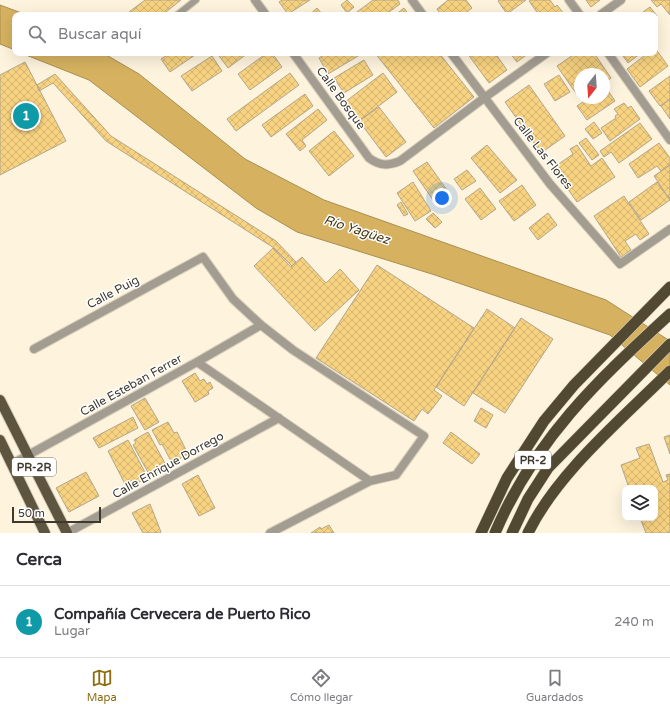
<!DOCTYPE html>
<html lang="es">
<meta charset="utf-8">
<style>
body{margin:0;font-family:"Varela Round",sans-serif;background:#f7f7f7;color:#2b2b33}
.controls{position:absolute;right:12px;bottom:12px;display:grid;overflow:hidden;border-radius:8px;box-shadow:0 4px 16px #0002}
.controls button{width:36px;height:36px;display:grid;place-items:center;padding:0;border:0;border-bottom:1px solid #e1e1e2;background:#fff;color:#2b2b33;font:20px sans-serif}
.compass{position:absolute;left:574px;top:68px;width:36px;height:36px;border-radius:50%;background:#fff;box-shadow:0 4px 16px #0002;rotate:197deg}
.scale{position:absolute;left:12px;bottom:10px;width:89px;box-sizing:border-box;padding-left:4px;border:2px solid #3e392e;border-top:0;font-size:11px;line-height:14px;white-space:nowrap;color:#3e392e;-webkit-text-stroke:3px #fff;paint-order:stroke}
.you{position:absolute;left:442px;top:198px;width:14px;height:14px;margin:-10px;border:3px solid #fff;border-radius:50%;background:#1a73e8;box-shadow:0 0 0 6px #1a73e833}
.badge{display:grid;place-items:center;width:26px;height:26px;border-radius:50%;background:#8e6d11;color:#fff;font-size:13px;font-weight:700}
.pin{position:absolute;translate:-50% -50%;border:2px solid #fff;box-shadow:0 1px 4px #0006}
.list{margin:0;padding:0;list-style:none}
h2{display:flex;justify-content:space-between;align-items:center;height:52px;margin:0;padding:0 16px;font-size:17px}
h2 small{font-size:13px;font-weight:400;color:#7c7c81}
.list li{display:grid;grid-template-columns:26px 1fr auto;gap:12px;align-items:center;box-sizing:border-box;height:72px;padding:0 16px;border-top:1px solid #e1e1e2}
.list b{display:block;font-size:15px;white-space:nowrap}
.list p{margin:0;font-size:13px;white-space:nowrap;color:#7c7c81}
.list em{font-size:13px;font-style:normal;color:#7c7c81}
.icon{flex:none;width:22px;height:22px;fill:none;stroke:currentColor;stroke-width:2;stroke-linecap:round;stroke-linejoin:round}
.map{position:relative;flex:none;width:670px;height:533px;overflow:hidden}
.search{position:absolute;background:#fff;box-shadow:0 4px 16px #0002;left:12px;right:12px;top:12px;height:44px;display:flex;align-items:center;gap:10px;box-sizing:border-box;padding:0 14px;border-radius:8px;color:#7c7c81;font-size:15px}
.sheet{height:124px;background:#fff}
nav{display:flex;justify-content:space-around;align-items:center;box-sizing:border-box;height:56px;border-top:1px solid #e1e1e2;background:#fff;font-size:11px;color:#7c7c81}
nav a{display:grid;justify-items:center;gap:2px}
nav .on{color:#8e6d11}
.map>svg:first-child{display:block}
</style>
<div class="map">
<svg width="670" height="533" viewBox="0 0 670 533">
<defs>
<pattern id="building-cross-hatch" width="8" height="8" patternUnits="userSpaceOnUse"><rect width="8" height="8" fill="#f7d280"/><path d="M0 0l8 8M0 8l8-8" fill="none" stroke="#d5b56f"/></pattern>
</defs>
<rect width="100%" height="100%" fill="#fef3dd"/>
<path fill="#d6b260" stroke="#a88e51" d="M0 5 27 15H15V50L0 44Z
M21 53H103L139 74 245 159 324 200 606 300 670 341V385L610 335 435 275 297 232 256 208 89 80Z"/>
<path fill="url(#building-cross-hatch)" stroke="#b3a68c" d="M145 0H181L162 15H131L129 12Z
M282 0H310L288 14 279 2Z
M347 0 354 7 347 13 341 5Z
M373 0H398L400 4 385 15H359L357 12Z
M448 0H466L472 8 463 15H441L437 9Z
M499 0H526L507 14 498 1Z
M531 0H550L555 7 557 5 564 14 539 15 529 1Z
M586 0H600L591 7Z
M651 0H670V15L661 4 657 7Z
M650 7 657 16 639 15Z
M317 8 323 15H309Z
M404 8 409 15H395Z
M655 48 668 66 640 87 627 69 648 53H655Z
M170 53H198L170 72 161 59Z
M217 53H248L228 68Z
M267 53H272L282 67 250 90 238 74Z
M327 53H363L328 74 319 58Z
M375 53H439L474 97 434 128Z
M467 53H495L507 70 489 83Z
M510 53H529L517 62Z
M576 53H594L611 78 604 83V74H580V98H582L580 99 557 66Z
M621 53H641L628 63Z
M212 56 222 71 192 91 181 76Z
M364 60 373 75 344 93 334 78Z
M25 62 66 141 0 175V75Z
M290 73 299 85 236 131 227 119Z
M383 73 397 92 359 121 345 102Z
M55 74 111 136 276 241 296 262 292 266 274 248 106 141 53 83 39 91 37 85Z
M559 75 570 92 555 101 544 84Z
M670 76V99L660 106 649 91Z
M529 85 565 136 541 153 505 102Z
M605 86 615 101 587 120 577 106 589 98H604Z
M305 94 313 106 271 137 262 125Z
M670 99V119L661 106Z
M624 103 628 108 631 106 640 119 610 141 601 128 616 118 615 116 618 114 614 109Z
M379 107 406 142 386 157 359 121Z
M318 109 327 120 302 140 306 146 300 151 286 134Z
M594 122 602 133 593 139 585 129Z
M640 123 652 139 619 163 611 152 604 157 600 151Z
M334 131 354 156 329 176 309 151Z
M586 138 599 155 592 160 579 143Z
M659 143 670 158V165L661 171 657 166 638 178 629 164Z
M487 145 517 180 500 193 471 158Z
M577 145 591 166 602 158 615 177 577 202 553 168 573 154 570 149Z
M427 162 447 190 433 200 413 171Z
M670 165V200L654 176Z
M467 170 476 181 462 190 454 179Z
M413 182 431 211 415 221 397 193Z
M657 182 670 200 641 220 629 202Z
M522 185 536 205 514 221 499 201Z
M480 188 496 209 481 220 465 199Z
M624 196 649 234 640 240 636 234 625 241 631 250 621 257 594 216Z
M401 202 408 214 404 216 397 205Z
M433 213 442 222 435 228 426 219Z
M548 213 557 225 538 240 529 228Z
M273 248 291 267 302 257 326 283 340 269 359 290 315 331 254 266Z
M377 265 474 328 434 390 442 396 428 414 422 409 414 421 316 358Z
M487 309 515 328 464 406 436 387Z
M521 318 553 339 505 413 473 393Z
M195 373 200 381 204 379 207 384 210 382 213 388 208 391 209 394 195 402 182 381Z
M145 398 159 422 145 430 131 406Z
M481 408 493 415 486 428 474 421Z
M133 417 138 428 99 448 93 438Z
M168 422 174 433 177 432 188 454 172 463 162 444 160 445 152 430Z
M148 432 167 467 150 476 133 445 136 443 134 440Z
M451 432 480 454 472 464 443 443Z
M670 435V454L664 437Z
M128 440 148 478 135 484 133 480 125 484 108 451Z
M649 444 663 482 668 480 666 475 670 474V533H646L640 518H655V488H629L621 465 640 458 636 448Z
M86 472 99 496 69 512 56 488Z
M198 475 215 508 199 516 182 484Z
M150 504 161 532 160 533H143L132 513Z
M329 525 334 533H311L320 527 321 529Z"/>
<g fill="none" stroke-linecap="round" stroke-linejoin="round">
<g stroke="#d8ceba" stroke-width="8">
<path id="service" d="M177 15 196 0"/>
</g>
<g stroke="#d8ceba" stroke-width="10">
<path id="minor" d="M255 0 266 15
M412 0 423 15
M569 0 580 15
M600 15 621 0
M293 53 369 158C380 166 388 166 400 161L484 98 547 53
M451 53 550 184 620 264 670 229
M608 53 670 140
M34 349 203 257 233 299 261 325 293 350 424 436 396 475 370 481 270 533
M197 362 370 481
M12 464 197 362 261 325
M67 533 279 418"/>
</g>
<g stroke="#d8ceba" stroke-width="12">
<path id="primary" d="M0 400 67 533
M0 440 45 533"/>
</g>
<g stroke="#d8ceba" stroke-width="12">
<path id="trunk" d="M481 533 507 478 544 421 574 385 670 287
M495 533C535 439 597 381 670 314
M512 533 528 499 548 468 670 344
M528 533C557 473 623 418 670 371"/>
</g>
<use href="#service" stroke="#a29c91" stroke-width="6"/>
<use href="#minor" stroke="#a29c91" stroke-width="8"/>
<use href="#primary" stroke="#5e5541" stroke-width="10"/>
<use href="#trunk" stroke="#524933" stroke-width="11"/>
</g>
<g text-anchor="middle" stroke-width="3" stroke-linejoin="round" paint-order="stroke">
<g fill="#fff" stroke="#78746d" stroke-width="1">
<rect x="515" y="451" width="36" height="18" rx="3"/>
<rect x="12" y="458" width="44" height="18" rx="3"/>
</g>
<g font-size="11" font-weight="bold" fill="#3e392e">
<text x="533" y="464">PR-2</text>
<text x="34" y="471">PR-2R</text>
</g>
<g font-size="12" fill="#3e392e" stroke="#fff">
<text transform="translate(341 98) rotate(54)" y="4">Calle Bosque</text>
<text transform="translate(543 153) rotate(52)" y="4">Calle Las Flores</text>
<text transform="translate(113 292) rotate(-28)" y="4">Calle Puig</text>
<text transform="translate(131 385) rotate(-29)" y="4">Calle Esteban Ferrer</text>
<text transform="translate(168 465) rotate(-29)" y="4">Calle Enrique Dorrego</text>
</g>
<g font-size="13" font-style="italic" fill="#483915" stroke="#fff">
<text transform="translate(357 229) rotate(18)" y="5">Río Yagüez</text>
</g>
</g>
</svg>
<div class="controls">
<button><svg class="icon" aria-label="layers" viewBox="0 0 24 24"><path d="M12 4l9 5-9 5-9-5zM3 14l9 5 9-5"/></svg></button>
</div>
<svg class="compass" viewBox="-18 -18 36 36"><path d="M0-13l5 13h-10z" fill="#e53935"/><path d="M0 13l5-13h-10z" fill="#7c7c81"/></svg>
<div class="scale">50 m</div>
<div class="you"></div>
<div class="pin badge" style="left:26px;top:116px;background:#0f9aa8">1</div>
<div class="search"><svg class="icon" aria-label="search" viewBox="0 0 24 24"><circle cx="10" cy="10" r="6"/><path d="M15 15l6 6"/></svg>Buscar aquí</div>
</div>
<section class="sheet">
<h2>Cerca<small></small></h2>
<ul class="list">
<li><span class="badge" style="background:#0f9aa8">1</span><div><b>Compañía Cervecera de Puerto Rico</b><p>Lugar</p></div><em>240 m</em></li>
</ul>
</section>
<nav>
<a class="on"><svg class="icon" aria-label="map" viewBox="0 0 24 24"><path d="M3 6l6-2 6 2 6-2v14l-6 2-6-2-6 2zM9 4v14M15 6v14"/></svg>Mapa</a>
<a><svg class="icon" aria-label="directions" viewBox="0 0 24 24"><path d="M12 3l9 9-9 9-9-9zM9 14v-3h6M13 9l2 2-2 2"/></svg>Cómo llegar</a>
<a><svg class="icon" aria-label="saved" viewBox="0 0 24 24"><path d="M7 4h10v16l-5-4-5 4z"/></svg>Guardados</a>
</nav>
